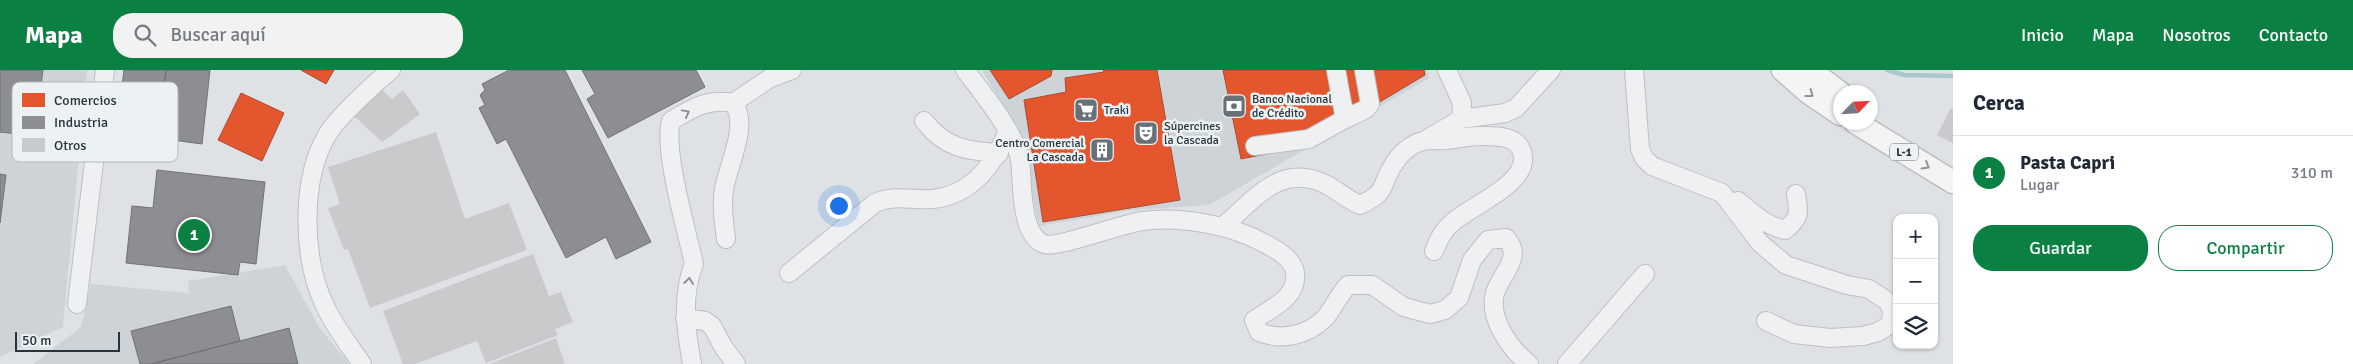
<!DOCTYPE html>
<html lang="es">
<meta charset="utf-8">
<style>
body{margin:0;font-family:Signika,sans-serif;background:#f2f2f3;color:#1f2937}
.controls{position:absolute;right:15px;bottom:15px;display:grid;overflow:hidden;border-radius:10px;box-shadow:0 1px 4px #0004}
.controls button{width:45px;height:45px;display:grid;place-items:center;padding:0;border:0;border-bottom:1px solid #e0e1e3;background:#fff;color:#1f2937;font:25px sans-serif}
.compass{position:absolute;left:1833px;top:15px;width:45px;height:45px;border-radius:50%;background:#fff;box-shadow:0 1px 4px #0004;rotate:65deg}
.scale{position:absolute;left:15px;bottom:12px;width:105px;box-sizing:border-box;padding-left:5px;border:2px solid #28343c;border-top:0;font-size:14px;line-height:18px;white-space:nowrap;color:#28343c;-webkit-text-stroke:4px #ecf2f4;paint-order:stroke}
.you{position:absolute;left:838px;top:135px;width:18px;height:18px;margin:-12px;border:4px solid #fff;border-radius:50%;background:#1a73e8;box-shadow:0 0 0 8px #1a73e833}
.badge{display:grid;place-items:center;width:32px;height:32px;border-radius:50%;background:#0b8043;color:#fff;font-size:16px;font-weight:700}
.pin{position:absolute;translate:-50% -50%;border:2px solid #fff;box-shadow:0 1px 5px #0006}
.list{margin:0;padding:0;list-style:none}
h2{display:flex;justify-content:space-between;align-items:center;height:65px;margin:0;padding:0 20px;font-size:21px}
h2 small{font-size:16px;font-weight:400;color:#747a83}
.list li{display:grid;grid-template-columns:32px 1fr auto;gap:15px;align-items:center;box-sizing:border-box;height:75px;padding:0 20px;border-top:1px solid #e0e1e3}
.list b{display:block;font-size:19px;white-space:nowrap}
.list p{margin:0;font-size:16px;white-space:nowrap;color:#747a83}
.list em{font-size:16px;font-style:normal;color:#747a83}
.actions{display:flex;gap:10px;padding:15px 20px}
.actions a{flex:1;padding:11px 0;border:1px solid #0b8043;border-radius:20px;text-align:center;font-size:18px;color:#0b8043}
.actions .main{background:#0b8043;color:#fff}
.icon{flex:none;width:28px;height:28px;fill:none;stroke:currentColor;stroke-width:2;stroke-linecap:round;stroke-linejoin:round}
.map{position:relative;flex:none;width:1953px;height:294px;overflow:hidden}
header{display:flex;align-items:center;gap:30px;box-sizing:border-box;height:70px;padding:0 25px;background:#0b8043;color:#fff}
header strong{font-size:24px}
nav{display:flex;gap:28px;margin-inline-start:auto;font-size:18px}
.search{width:350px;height:45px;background:#f2f2f3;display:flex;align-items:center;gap:12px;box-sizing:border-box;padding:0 18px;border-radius:20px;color:#747a83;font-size:19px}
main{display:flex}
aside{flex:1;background:#fff}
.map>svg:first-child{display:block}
</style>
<header>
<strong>Mapa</strong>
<div class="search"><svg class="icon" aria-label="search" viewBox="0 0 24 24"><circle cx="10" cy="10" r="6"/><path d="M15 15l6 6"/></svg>Buscar aquí</div>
<nav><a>Inicio</a><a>Mapa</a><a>Nosotros</a><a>Contacto</a></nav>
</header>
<main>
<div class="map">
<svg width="1953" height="294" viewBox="0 0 1953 294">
<rect width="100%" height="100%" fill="#dfe2e4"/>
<path fill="#cdd3d7" d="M0 0H87L63 257 0 287Z
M982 0H1427L1429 8 1209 135 1132 140 1039 156 1016 58Z
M285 195 319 257 349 294H33L81 257 91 214 189 223 188 211Z"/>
<path fill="#e4572e" stroke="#ac4c32" d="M301 0H334L326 14Z
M990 0H1052L1051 6 1009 29Z
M1103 0H1157L1180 130 1043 152 1024 30 1066 22 1065 8 1104 2Z
M1223 0H1424L1425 5 1306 76 1241 89Z
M241 23 284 43 262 91 218 70Z"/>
<path fill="#8d8d92" stroke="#6f7278" d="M0 0H43L38 39 22 37 18 64 0 62Z
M124 0H166L158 68 116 62Z
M166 0H210L202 74 158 68Z
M509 0H565L651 172 616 189 606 167 566 188 506 69 497 74 479 38 485 35 480 25 485 20 482 14Z
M582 0H696L705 17 608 68 587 29 595 24Z
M157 100 265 112 256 194 240 192 238 205 126 193 132 136 153 138Z
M0 104 6 105 0 153Z
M231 236 240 271 151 294H140L131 261Z
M289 258 298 294H151L240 271Z"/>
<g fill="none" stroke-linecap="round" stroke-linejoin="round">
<path stroke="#afc5ce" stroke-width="4.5" d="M1887 0 1904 5 1953 6"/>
</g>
<path fill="#c8cacc" d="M382 20 392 29 403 20 420 44 382 72 353 45 368 27 372 30Z
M1951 38 1953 40V73L1937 65Z
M436 62 465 149 509 133 527 180 370 238 348 179 344 180 328 138 340 134 328 97Z
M533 184 549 226 561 222 573 252 555 259 558 265 486 293 477 271 415 294H403L383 241Z
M556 268 565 294H489Z"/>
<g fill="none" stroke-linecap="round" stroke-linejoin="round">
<g stroke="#bdc0c2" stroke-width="20">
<path id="minor" d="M965 0C981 21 1016 64 1020 90 1023 111 1019 164 1044 174 1056 179 1123 153 1143 151 1180 146 1231 155 1264 173 1275 179 1293 188 1295 203 1298 228 1271 238 1254 250L1259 262C1281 271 1307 266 1325 248 1333 239 1338 226 1348 215H1372L1404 237 1430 244 1445 240 1459 228 1472 190 1488 170 1506 168C1524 187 1501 204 1495 223 1488 248 1510 279 1529 294
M1634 0 1640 79 1644 88 1652 96 1722 123 1760 173 1786 195 1847 215 1869 219 1887 231 1892 240 1891 254 1878 262 1863 266 1830 268 1794 264 1766 251
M1345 49 1366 39 1370 34 1364 0
M1461 49 1505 43 1516 38 1551 0
M924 51C945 78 966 81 999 83
M1427 69 1461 49 1462 33 1447 0
M1255 76 1309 69 1345 49 1336 0
M1738 131C1754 144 1764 155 1785 160 1801 147 1799 143 1796 124
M1223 156C1255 130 1280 91 1327 115 1338 121 1348 130 1360 135 1388 121 1378 121 1392 97 1399 85 1410 74 1423 71 1430 69 1439 71 1446 70 1457 69 1469 66 1480 66 1495 66 1517 65 1522 82 1532 113 1471 135 1452 153 1442 161 1439 170 1434 181
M726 169C724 153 721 135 724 119 728 95 750 54 733 33
M789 203 875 133C894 124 913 131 933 129 971 125 994 95 1007 63
M77 234 105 0
M685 248 705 251 712 256 724 278 736 294
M362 294C349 275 334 256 325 236 302 188 300 107 329 62 339 46 376 12 391 0
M692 294C686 261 681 226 694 194 687 161 663 81 671 51 692 38 709 28 733 33L770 8 792 0
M1567 294 1645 204"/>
</g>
<g stroke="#bcbfc1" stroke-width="25">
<path id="major" d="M1783 0 1809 23 1840 44
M1810 0 1840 23
M1855 52 1953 112"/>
</g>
<use href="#minor" stroke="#eff0f1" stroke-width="18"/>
<use href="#major" stroke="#f3f5f5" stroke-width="22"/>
</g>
<defs><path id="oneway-chevron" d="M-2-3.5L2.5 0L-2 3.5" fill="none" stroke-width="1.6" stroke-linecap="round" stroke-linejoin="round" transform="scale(1.25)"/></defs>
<g stroke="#8e9498">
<use href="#oneway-chevron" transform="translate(1810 24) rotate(37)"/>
<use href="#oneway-chevron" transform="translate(1926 96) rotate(31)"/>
</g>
<g stroke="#8c9296">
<use href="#oneway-chevron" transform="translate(686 43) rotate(-29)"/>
<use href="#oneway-chevron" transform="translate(689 211) rotate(-83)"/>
</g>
<defs>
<g id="bank-square" transform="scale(1.25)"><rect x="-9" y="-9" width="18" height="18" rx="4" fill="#687177" stroke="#ecf2f4"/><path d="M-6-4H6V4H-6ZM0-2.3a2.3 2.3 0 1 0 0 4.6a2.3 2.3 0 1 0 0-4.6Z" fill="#fff"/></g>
<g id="supermarket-square" transform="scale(1.25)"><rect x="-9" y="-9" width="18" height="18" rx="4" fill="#687177" stroke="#ecf2f4"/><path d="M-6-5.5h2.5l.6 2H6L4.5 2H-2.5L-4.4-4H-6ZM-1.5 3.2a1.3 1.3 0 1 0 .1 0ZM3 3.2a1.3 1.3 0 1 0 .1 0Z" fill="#fff"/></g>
<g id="theatre-square" transform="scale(1.25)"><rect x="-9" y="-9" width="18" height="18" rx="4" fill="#687177" stroke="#ecf2f4"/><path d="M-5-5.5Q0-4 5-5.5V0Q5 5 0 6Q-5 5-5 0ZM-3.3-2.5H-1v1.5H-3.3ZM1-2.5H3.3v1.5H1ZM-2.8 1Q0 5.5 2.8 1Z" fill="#fff"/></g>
<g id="building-square" transform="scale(1.25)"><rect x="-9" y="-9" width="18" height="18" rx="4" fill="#687177" stroke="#ecf2f4"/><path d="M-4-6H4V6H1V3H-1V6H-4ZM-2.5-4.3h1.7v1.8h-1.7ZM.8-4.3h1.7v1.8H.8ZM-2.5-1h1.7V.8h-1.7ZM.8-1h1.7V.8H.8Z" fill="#fff"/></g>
</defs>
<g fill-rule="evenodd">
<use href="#bank-square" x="1234" y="36"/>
<use href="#supermarket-square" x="1086" y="40"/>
<use href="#theatre-square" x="1146" y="63"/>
<use href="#building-square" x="1102" y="80"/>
</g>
<g text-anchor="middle" stroke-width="5" stroke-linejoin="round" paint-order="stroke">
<rect fill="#ecf2f4" stroke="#636d73" stroke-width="1" x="1890" y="73.5" width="28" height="17" rx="4"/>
<g font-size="11" font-weight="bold" fill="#28343c">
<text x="1904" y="86">L-1</text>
</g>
<g font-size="12" fill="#28343c" stroke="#ecf2f4" text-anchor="start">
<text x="1252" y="33">Banco Nacional<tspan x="1252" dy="14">de Crédito</tspan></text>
<text x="1104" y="44">Traki</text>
<text x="1164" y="60">Súpercines<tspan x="1164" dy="14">la Cascada</tspan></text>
<text x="1084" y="77" text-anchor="end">Centro Comercial<tspan x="1084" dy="14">La Cascada</tspan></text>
</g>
</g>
<rect x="12" y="12" width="166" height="80" rx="8" fill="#ecf2f4" stroke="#b1b9bd" stroke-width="1"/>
<rect x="22" y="23" width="23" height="14" fill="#e4572e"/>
<rect x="22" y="46" width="23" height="13" fill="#8d8d92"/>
<rect x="22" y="68" width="23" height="14" fill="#c8cacc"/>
<g font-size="14" fill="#28343c">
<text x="54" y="35">Comercios</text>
<text x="54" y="57">Industria</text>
<text x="54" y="80">Otros</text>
</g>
</svg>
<div class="controls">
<button>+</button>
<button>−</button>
<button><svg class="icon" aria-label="layers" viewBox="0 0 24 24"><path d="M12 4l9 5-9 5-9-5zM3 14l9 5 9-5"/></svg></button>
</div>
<svg class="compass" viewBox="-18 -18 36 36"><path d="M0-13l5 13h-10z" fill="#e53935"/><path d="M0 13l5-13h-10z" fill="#747a83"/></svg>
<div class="scale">50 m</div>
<div class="you"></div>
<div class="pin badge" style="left:194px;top:165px">1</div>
</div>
<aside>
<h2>Cerca<small></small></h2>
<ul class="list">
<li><span class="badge">1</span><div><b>Pasta Capri</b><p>Lugar</p></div><em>310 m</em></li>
</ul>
<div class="actions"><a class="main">Guardar</a><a>Compartir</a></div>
</aside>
</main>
